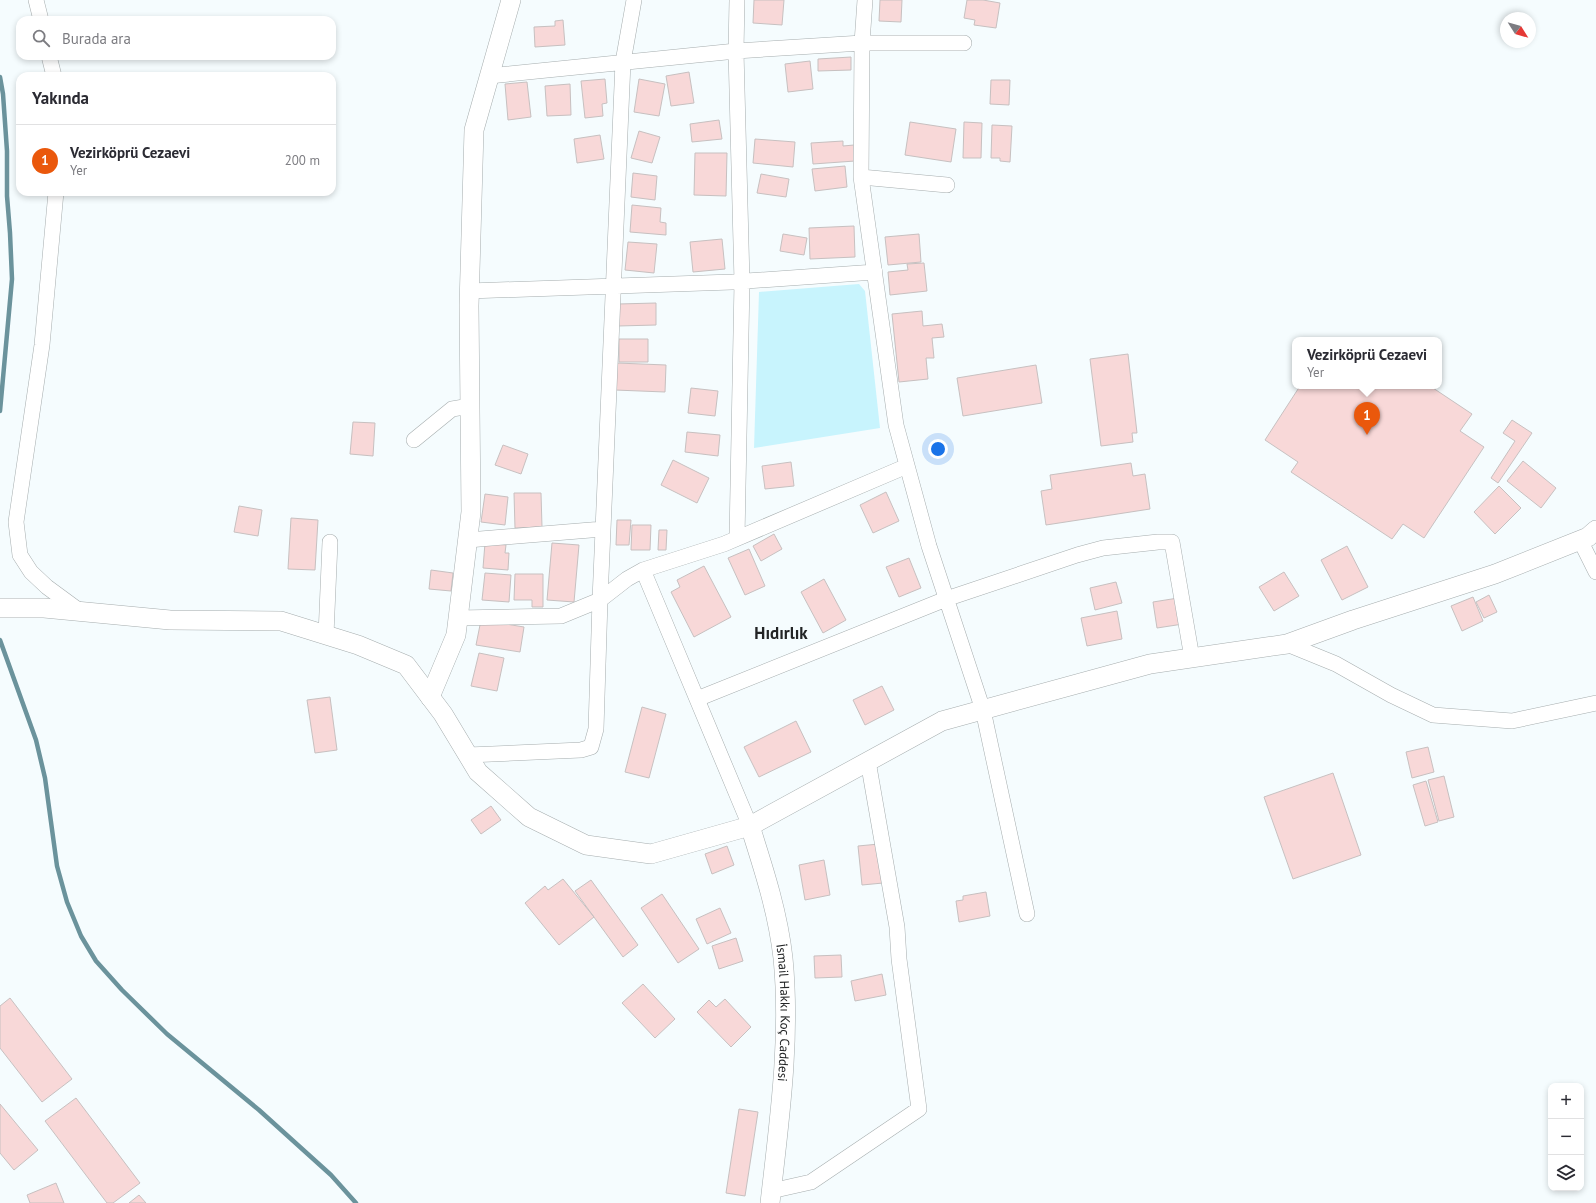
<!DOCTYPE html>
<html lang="tr">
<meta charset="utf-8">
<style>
body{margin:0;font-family:"PT Sans",sans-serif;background:#f2f2f3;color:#2b2b33}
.controls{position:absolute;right:12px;bottom:12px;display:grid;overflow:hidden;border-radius:8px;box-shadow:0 2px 6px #0003}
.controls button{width:36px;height:36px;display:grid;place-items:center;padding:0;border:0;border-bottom:1px solid #e1e1e2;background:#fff;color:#2b2b33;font:20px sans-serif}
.compass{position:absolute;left:1500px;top:12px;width:36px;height:36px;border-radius:50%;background:#fff;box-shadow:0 2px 6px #0003;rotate:127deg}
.you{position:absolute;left:938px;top:449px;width:14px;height:14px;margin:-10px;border:3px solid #fff;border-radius:50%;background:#1a73e8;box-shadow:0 0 0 6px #1a73e833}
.badge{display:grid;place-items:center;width:26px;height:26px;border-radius:50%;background:#ea580c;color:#fff;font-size:13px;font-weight:700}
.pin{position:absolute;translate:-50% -33px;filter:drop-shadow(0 1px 2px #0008)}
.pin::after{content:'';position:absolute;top:21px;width:14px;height:12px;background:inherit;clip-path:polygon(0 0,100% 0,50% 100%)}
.popup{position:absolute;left:1292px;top:337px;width:150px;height:52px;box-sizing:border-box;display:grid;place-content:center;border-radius:8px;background:#fff;filter:drop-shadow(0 1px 3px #0005);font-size:13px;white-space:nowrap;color:#7c7c81}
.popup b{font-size:15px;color:#2b2b33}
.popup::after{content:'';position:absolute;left:50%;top:100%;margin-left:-8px;border:8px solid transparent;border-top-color:#fff}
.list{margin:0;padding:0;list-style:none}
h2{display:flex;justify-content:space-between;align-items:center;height:52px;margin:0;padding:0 16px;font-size:17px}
h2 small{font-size:13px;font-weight:400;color:#7c7c81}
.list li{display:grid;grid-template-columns:26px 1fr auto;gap:12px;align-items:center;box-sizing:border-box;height:72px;padding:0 16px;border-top:1px solid #e1e1e2}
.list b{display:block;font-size:15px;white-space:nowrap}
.list p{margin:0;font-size:13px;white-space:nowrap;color:#7c7c81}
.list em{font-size:13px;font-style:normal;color:#7c7c81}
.icon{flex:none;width:22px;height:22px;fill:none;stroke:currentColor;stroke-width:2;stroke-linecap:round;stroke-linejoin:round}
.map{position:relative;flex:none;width:1596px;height:1203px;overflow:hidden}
.search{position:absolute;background:#fff;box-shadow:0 2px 6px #0003;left:16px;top:16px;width:320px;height:44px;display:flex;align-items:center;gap:10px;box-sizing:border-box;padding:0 14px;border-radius:12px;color:#7c7c81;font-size:15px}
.panel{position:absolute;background:#fff;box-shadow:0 2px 6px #0003;left:16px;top:72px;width:320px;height:124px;border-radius:12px}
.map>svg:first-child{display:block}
</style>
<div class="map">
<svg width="1596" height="1203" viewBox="0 0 1596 1203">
<rect width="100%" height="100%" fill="#f5fcfe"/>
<path fill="#c8f4fd" d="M859 284 865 291 880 428 754 448 759 292Z"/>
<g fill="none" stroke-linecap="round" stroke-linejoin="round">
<path stroke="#6b939c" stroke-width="4.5" d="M0 77 3 94 7 151V196L10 233 12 279 0 411
M0 640 36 740 45 778 57 866 67 902 81 936 96 961 122 990 167 1034 259 1110 331 1175 356 1203"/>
</g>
<path fill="#f8d8d8" stroke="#c7c0c0" d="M754 0H784L782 25 753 23Z
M880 0H902L901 22 879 21Z
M967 0H983L1000 3 996 28 974 25 975 20 964 18Z
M563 20 565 45 535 47 534 27 555 26V21Z
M851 57V70L818 71V59Z
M810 61 813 89 788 92 785 64Z
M689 72 694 103 671 106 666 76Z
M605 79 607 103 602 104 603 116 585 118 581 81Z
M639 79 665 84 659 116 634 112Z
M991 80H1010L1009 105 990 104Z
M527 82 531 117 508 120 505 84Z
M570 84 571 115 547 116 545 86Z
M719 120 722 139 692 142 690 124Z
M910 122 956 129 951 162 905 155Z
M964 122 982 123 981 158H963Z
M992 125 1012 126 1010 162 1000 161V158H991Z
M639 131 660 137 652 163 631 158Z
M600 135 604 159 577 163 574 139Z
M755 139 795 142 793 167 753 163Z
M843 141V146L854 145 855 161 813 164 811 143Z
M695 153H727L726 196 694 195Z
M845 166 847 187 815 191 812 169Z
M633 173 657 176 655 200 631 197Z
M761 174 789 179 786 197 757 193Z
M632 205 661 208 660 222 666 223V235L630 232Z
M854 226 855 257 810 259 809 228Z
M783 234 807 238 804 255 780 251Z
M919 234 921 262 888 265 885 237Z
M722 239 725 269 693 272 690 242Z
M628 242 657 244 654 273 625 270Z
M924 263 927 291 890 295 888 272 908 270 907 264Z
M656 303V325L618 326V304Z
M922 311 923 326 942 324 944 337 932 338 934 358H926L928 379 899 382 892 314Z
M619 339H648V362H619Z
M1128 354 1137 433H1132L1133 442 1101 446 1090 359Z
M617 363 666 365 665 392 615 390Z
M1036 365 1042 403 963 416 957 378Z
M1300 386H1430L1472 414 1460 431 1484 447 1424 538 1403 524 1392 539 1291 472 1298 462 1265 440Z
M691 388 718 391 715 416 688 413Z
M1512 420 1532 433 1498 483 1491 478 1515 441 1503 433Z
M353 422 375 423 373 456 350 454Z
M687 432 720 435 718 456 685 452Z
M503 445 528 454 521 474 495 465Z
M673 460 709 478 697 503 661 485Z
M1523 461 1556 488 1541 508 1507 481Z
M791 462 794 486 765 489 762 466Z
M1131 463 1133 476 1145 474 1150 509 1046 525 1041 491 1052 489 1050 475Z
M1499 486 1521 508 1495 534 1474 512Z
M886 492 899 521 873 533 860 505Z
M514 493H541L542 527 515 528Z
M485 494 508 497 505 525 481 522Z
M239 506 262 510 258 536 234 532Z
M291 518 318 520 315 570 288 569Z
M617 520H631L629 545H616Z
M632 525H651L650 550H631Z
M659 530H667L666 550H658Z
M774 534 782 549 761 561 753 546Z
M485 543 506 545 505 553H509L508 570 483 568Z
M552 543 579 545 574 602 547 600Z
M1347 546 1368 587 1342 600 1321 560Z
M749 549 765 586 745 595 728 558Z
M909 558 921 588 899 597 886 567Z
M704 566 731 617 694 637 671 592 680 587 677 580Z
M431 570 453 573 451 591 429 589Z
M1284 572 1299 596 1274 611 1259 587Z
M485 573 511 575 509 602 482 600Z
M515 574H543V607H532V600H514Z
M824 579 846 620 823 633 801 592Z
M1116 582 1122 603 1095 610 1090 588Z
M1489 595 1497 612 1484 618 1476 602Z
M1473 597 1483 621 1462 631 1451 606Z
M1178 598 1183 624 1157 628 1153 602Z
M1117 611 1122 639 1087 646 1081 618Z
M481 620 524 627 520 652 476 645Z
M479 653 504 658 497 691 471 686Z
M882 686 894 710 865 725 853 700Z
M330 697 337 750 315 753 307 700Z
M642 707 666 714 649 778 625 772Z
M796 721 811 752 759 777 744 747Z
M1428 747 1434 772 1412 778 1406 752Z
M1333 773 1361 855 1293 879 1264 797Z
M1444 776 1454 817 1439 821 1428 780Z
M1426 781 1438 822 1425 826 1413 785Z
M491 806 501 820 481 834 471 820Z
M879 844 883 883 862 885 858 846Z
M727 846 734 865 712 874 705 854Z
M824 860 830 895 805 900 799 865Z
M563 879 594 917 559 945 525 903 545 886 548 890Z
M591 880 638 945 623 957 575 891Z
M986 892 990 916 959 922 956 901 963 900V896Z
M662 894 699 949 678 963 641 908Z
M720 908 731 933 707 944 696 919Z
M736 938 743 961 719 969 712 946Z
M841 955 842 977 815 978 814 956Z
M882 974 886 995 855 1001 851 981Z
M643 984 675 1019 655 1038 622 1003Z
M10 998 72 1079 42 1102 0 1048V1006Z
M725 999 751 1027 731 1047 697 1012 709 1000 716 1007Z
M76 1098 140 1183 113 1203H107L45 1121Z
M0 1104 38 1150 14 1170 0 1153Z
M739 1109 758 1112 745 1196 726 1193Z
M56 1183 64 1203H30L27 1195Z
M139 1195 146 1203H129Z"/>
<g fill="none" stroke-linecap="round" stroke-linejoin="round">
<g stroke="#a6adae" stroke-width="16">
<path id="minor" d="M36 0 41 20
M865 0 862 43 861 177 896 425 929 546 983 710 1027 914
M49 56 54 76
M489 76 736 51 862 43H964
M861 177 947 185
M56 192 42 345 16 522 20 555 31 572 47 587 81 612
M469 291 732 282 875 272
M414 440 452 409 470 406
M737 538 742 282 736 51 737 0
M468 540 603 529
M1580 540 1596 572
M643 570 750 826
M458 618 561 616 600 600 627 579 643 570 724 544 907 466
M326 635 330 542
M1287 644 1336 664 1391 695 1433 715 1512 721 1596 703
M697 699 946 599 1077 555 1103 548 1158 542H1172L1192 658
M468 755 581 750 591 747 596 729 600 600 623 62 634 0
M771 1191 811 1182 919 1109 899 959 897 927 868 761"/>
</g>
<g stroke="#a6adae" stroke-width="20">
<g id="tertiary">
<path d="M0 608H44L170 620 281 621 358 645 406 665 443 714 478 772 529 817 586 845 651 854 750 826 942 721 1150 664 1287 644 1353 620 1495 574 1588 537 1596 530"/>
<path d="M430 697 456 635 471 512 469 306 474 130 511 0"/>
<path id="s1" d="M750 826C764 870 778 913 783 958 791 1039 779 1123 770 1203"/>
</g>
</g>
<use href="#minor" stroke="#fff" stroke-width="15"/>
<use href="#tertiary" stroke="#fff" stroke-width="19"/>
</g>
<g text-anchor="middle" stroke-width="3.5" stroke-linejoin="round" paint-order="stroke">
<g font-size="13" fill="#222425" stroke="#f5fcfe">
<text dy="5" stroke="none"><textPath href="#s1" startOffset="191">İsmail Hakkı Koç Caddesi</textPath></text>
</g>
<g font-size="17" font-weight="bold" fill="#222425" stroke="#f5fcfe">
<text x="781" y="639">Hıdırlık</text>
</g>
</g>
</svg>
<div class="controls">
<button>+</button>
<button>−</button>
<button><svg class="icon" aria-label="layers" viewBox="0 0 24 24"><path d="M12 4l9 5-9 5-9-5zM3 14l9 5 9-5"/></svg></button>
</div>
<svg class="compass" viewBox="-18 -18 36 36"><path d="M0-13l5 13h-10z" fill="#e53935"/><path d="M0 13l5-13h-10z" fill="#7c7c81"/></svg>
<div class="you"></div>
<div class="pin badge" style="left:1367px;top:435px">1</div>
<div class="popup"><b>Vezirköprü Cezaevi</b>Yer</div>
<div class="search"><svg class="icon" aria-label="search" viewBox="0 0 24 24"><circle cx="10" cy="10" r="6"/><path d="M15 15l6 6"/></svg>Burada ara</div>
<section class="panel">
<h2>Yakında<small></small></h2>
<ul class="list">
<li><span class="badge">1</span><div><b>Vezirköprü Cezaevi</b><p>Yer</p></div><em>200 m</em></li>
</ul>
</section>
</div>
